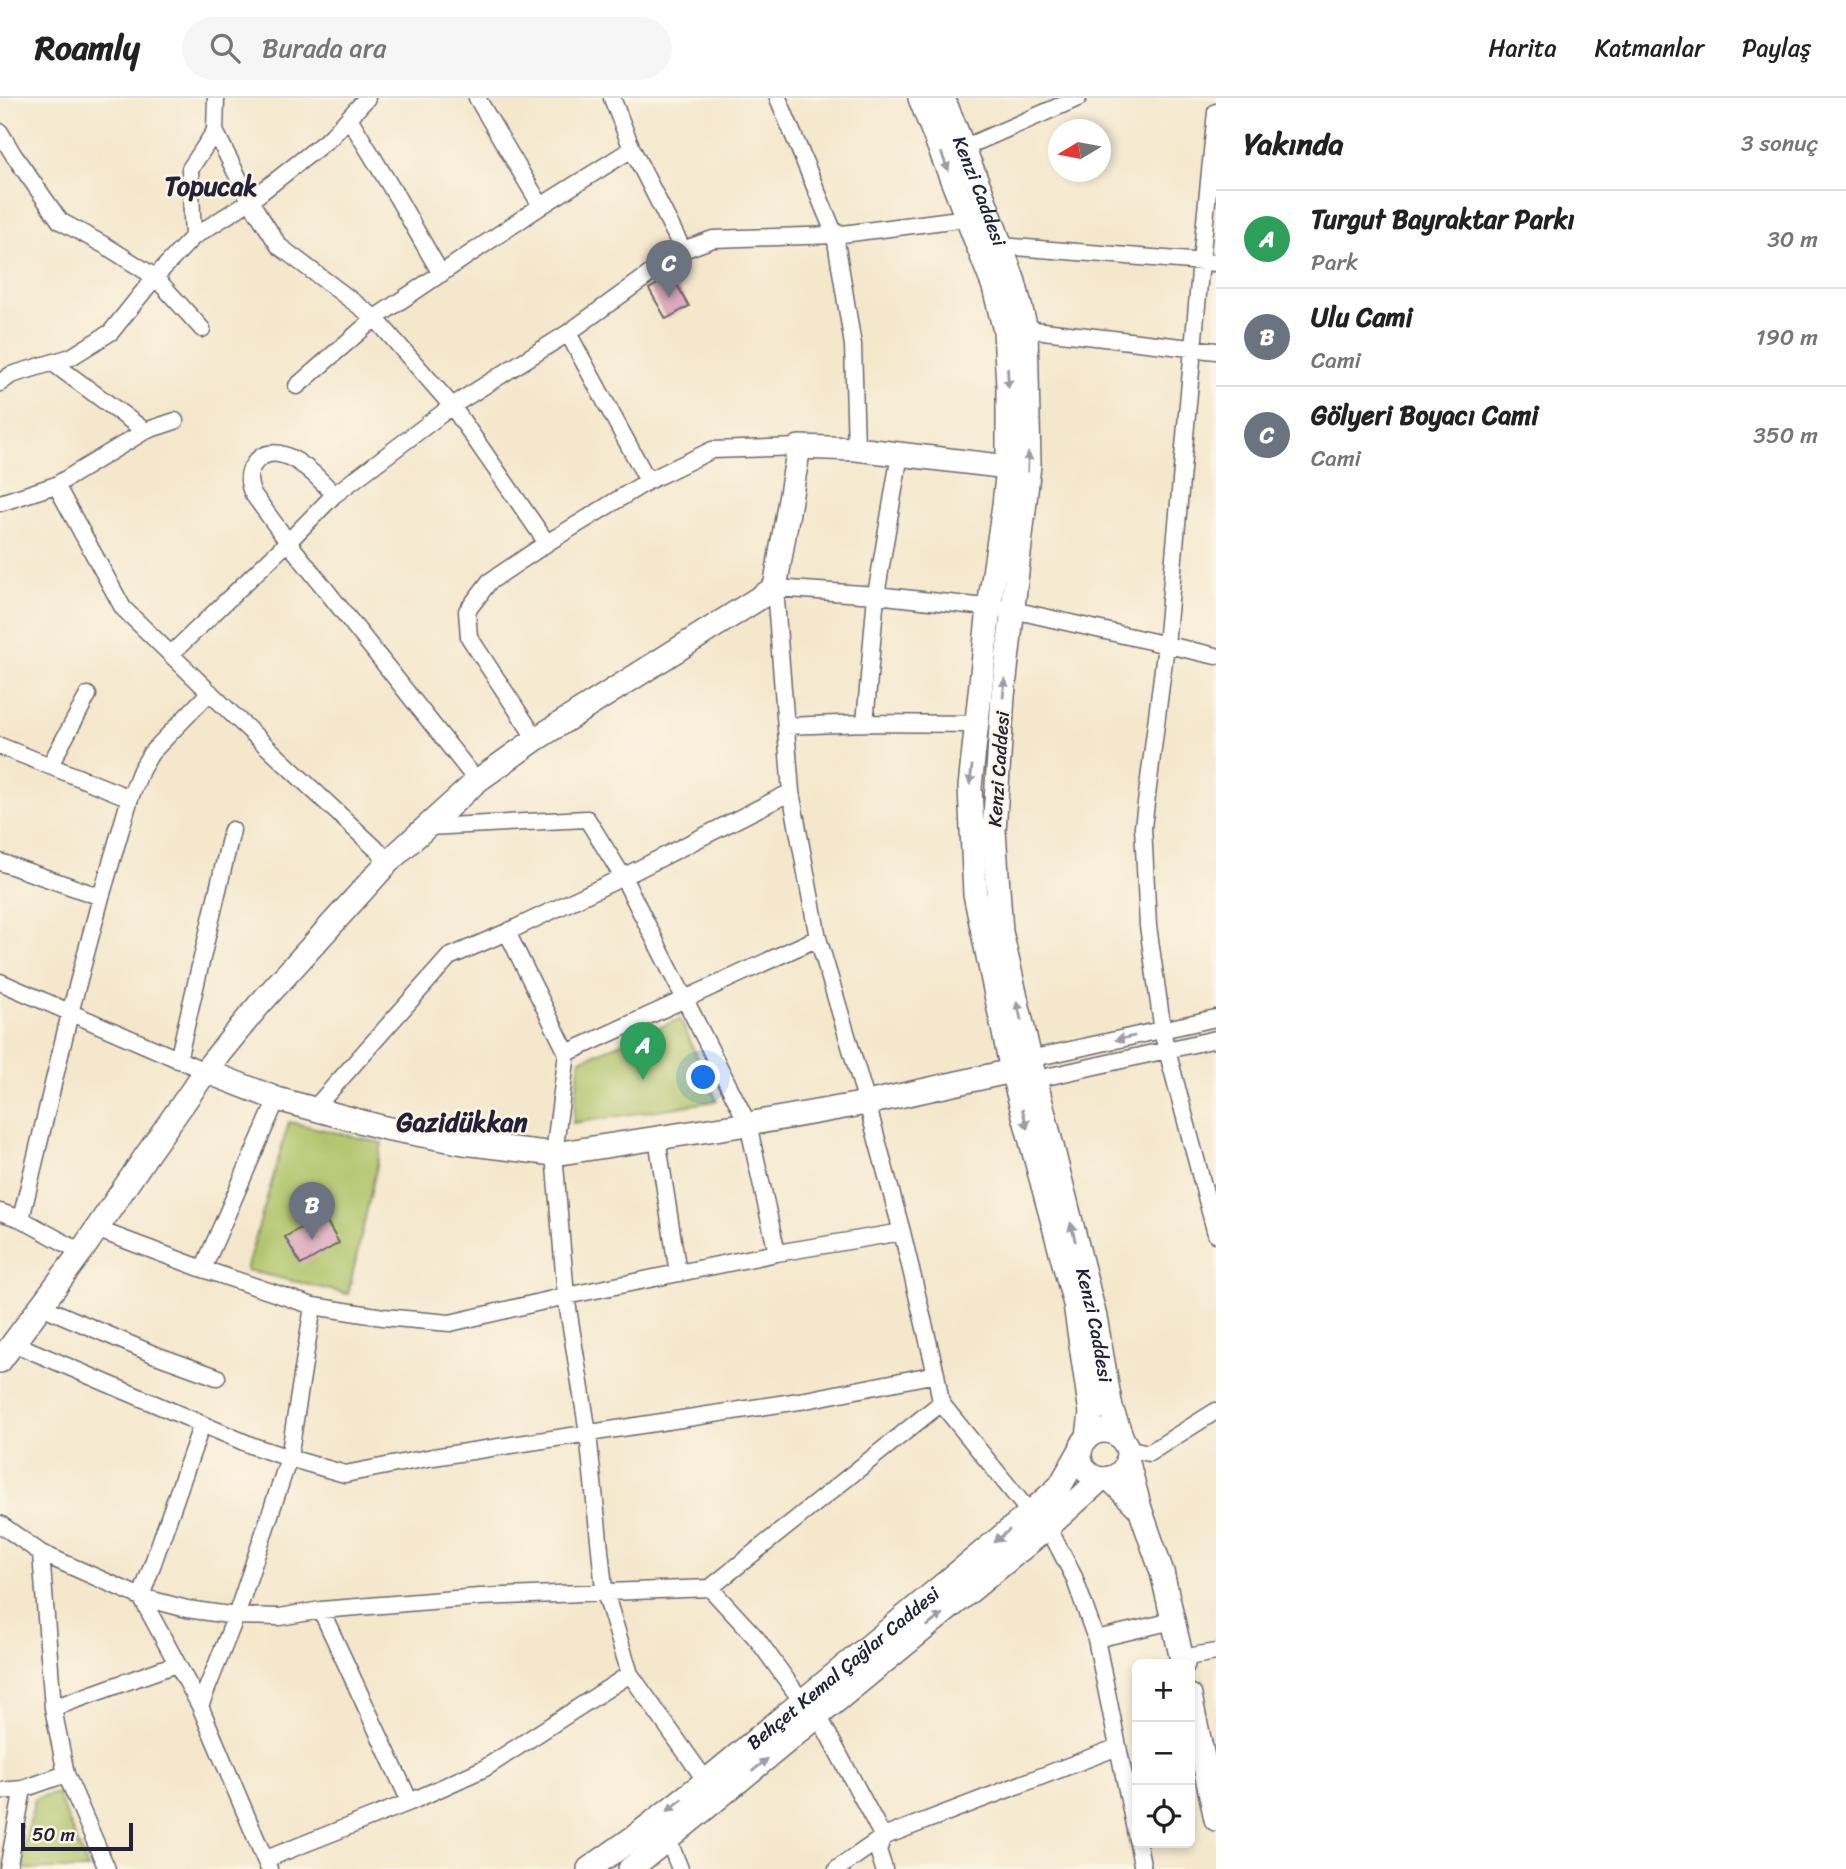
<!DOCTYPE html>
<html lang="tr">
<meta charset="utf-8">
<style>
body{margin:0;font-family:Sriracha,sans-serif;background:#f6f6f6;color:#222}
.controls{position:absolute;right:21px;bottom:21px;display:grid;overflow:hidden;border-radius:10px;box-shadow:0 4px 10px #0003}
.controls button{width:63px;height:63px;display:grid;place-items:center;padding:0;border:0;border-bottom:2px solid #e0e0e0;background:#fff;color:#222;font:35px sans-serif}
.compass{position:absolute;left:1048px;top:21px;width:63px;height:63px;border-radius:50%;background:#fff;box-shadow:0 4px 10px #0003;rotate:260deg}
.scale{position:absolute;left:21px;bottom:18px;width:112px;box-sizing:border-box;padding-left:7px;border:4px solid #22223b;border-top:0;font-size:19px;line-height:24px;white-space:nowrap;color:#22223b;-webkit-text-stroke:5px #fcf5e5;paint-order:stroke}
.you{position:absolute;left:704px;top:980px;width:24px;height:24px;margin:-18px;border:5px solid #fff;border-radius:50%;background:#1a73e8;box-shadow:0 0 0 10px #1a73e833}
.badge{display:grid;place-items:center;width:46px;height:46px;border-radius:50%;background:#ea580c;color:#fff;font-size:23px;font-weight:700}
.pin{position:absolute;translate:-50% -58px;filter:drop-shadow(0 2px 4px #0008)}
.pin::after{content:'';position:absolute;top:37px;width:24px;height:21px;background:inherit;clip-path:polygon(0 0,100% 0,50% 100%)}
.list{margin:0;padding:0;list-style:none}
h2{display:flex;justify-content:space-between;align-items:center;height:91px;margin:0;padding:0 28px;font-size:30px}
h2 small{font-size:23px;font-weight:400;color:#767676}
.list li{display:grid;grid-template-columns:46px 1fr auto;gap:21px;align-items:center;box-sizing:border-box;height:98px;padding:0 28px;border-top:2px solid #e0e0e0}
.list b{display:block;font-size:26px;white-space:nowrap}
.list p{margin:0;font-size:23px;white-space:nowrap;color:#767676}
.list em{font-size:23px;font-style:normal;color:#767676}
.icon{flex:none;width:38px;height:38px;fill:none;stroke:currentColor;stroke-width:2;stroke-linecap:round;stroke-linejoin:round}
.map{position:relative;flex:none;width:1216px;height:1771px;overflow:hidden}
header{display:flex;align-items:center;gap:42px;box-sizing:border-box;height:98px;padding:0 35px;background:#fff;border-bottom:2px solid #e0e0e0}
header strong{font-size:33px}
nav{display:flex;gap:38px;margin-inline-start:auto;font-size:24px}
.search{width:490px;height:63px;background:#f6f6f6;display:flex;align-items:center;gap:18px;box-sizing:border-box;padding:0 24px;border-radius:38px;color:#767676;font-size:26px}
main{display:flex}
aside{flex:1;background:#fff}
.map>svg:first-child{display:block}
</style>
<header>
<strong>Roamly</strong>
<div class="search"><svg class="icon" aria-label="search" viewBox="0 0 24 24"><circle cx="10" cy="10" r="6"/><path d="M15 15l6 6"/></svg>Burada ara</div>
<nav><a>Harita</a><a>Katmanlar</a><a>Paylaş</a></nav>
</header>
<main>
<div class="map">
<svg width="1216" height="1771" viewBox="0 0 1216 1771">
<rect width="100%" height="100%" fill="#fcf5e5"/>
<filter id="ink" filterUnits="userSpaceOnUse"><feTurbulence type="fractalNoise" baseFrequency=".0143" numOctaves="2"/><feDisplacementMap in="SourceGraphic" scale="14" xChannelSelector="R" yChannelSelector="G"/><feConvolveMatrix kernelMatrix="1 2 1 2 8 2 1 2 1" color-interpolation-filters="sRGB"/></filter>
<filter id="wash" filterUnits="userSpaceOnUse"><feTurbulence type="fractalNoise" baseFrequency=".00686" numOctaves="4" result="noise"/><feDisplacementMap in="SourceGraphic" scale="28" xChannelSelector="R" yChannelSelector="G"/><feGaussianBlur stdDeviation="1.57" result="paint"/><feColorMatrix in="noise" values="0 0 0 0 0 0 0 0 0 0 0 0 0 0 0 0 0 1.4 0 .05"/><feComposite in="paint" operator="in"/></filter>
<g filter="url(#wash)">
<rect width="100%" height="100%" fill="#f4e7cc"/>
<path fill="#adc266" stroke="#687250" stroke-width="2" d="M680 921 717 1003 573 1025 580 962Z
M289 1024 382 1045 348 1196 246 1172Z
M57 1695 88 1771H19L35 1701Z"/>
<g id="blocks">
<path fill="#ddabbd" d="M672 178 689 208 666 221 649 191Z
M323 1117 339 1145 301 1167 285 1139Z"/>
</g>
</g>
<g filter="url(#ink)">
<use href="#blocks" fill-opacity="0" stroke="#6c676e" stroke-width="2"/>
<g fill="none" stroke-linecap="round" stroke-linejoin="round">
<g stroke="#6c676e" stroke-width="19">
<path id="street" d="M216 0 215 33 250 103 279 148 375 220 452 308 547 445
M477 0 541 108
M612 0 632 51 683 152
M778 0 835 137 853 247 856 351
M1216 14 1201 163 1166 547 1143 729 1148 828 1164 941 1216 1136
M349 20 397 99 441 176
M0 34 13 56 60 123 106 148 155 179 202 231
M963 50 1078 0
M193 139 190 71 215 33
M1001 148 1216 165
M1026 231 1216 253
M568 235 648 383
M53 265 145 333
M0 285 11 277 71 259 111 234 155 179 193 139 250 103 331 39 367 0
M297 288 375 220 541 108 632 51
M56 387 123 510 231 615 389 763
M334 397C319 379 276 335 254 366 247 375 248 386 253 396L288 444 477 683
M0 405 56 387 145 333 175 323
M171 556 288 444 334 397 452 308 568 235 683 152 713 141 835 137 967 120
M865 625 876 497 900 356
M786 628 865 625 977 626
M536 641 469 539 467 513 489 484 547 445 648 383 712 352 799 349
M0 648 130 700 101 799 70 915 21 1121
M50 667 88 597
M130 700 141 672 151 655 210 594
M427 729 587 721 623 779 748 1026 777 1155
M0 764 101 799
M507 834 567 955
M0 884 205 973
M178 962 232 732
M1020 963 1216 920
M1028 983 1216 941
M313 1012 449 859 507 834 623 779 791 694
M657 1040 678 1175
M0 1114 21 1121 81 1154
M96 1131 203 1171 313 1208 383 1219 450 1225 566 1198 777 1155 902 1134
M203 1171 277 1001
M41 1208 153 1256 217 1279
M13 1245 253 1348 289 1360 345 1376 433 1359 806 1302 936 1276
M202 1326 141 1499 200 1608 269 1771
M1126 1350 1149 1355 1216 1313
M1030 1415 941 1305 936 1276 902 1134 867 1005 818 840 791 694 775 490 876 497 1013 512 1216 558
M0 1426 41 1455 141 1499 187 1511 236 1518 280 1519 321 1512 479 1499 710 1490 757 1541 801 1602 819 1619 883 1739 878 1752 884 1771
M1048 1429 1074 1479 1096 1541 1143 1771
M41 1455 53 1610 66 1676 107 1771
M710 1490 941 1305
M321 1512 410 1704
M1096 1541 1173 1523
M1181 1560 1216 1554
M200 1608 236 1518 289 1360 313 1208
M53 1610 176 1566
M706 1683 630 1576 604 1491 588 1335 566 1198 554 1056 567 955 818 840
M0 1693 23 1691 66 1676
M668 1741 680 1771
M266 1761 410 1704 485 1670 630 1576
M8 1771 23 1691
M837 1771 883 1739 1118 1649"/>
</g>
<g stroke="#6c676e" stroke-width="26">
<g id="secondary">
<path d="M920 0 994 189 1005 233 1008 288V369L1004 407 989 510 970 689 975 796 1012 973 1075 1206 1091 1315 1088 1339"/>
<path id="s1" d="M943 0 981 93 1014 184 1026 231 1029 367 1003 598 994 733 1001 834 1030 961 1095 1219 1111 1310 1123 1343"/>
<path d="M205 973 277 1001 385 1030 464 1045 554 1056 748 1026 867 1005 1012 973"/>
<path d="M0 1263 81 1154 146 1058 201 980 205 973 258 908 389 763 477 683 536 641 775 490 799 349 856 351 1008 369"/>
<circle cx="1104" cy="1357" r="24"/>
<path d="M1109 1380 1140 1411 1127 1361"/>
<path d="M1140 1411 1162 1474 1183 1566"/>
<path d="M1190 1598 1216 1721"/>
<path id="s2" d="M589 1771 633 1740 706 1683 1030 1415 1060 1388 1080 1353"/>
<path d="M630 1771 668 1741 1048 1429 1101 1381"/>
</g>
</g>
<use href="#street" stroke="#fff" stroke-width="16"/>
<use href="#secondary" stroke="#fff" stroke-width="23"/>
</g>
<defs><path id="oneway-solid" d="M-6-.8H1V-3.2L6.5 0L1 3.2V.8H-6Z" transform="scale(1.75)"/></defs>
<g fill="#9c9ca7">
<use href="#oneway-solid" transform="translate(945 64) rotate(69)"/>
<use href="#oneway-solid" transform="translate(1008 280) rotate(87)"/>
<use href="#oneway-solid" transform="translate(1028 364) rotate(-88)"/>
<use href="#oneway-solid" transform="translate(1004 590) rotate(-84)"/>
<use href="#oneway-solid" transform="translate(971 677) rotate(96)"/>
<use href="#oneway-solid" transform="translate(1019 913) rotate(-103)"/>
<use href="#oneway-solid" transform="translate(1125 940) rotate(168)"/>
<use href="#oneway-solid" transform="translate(1025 1021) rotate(75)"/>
<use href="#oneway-solid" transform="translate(1073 1134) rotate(-104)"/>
<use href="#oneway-solid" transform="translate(1002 1438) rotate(140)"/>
<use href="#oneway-solid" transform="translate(935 1522) rotate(-39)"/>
<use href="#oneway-solid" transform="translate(760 1667) rotate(-39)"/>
<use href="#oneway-solid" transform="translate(675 1707) rotate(142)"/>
</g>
</g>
<g text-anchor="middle" stroke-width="5" stroke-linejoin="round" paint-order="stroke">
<g font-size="19" fill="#22223b" stroke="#fcf5e5">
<text dy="7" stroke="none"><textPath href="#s1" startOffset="100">Kenzi Caddesi</textPath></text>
<text transform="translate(998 671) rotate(-86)" y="7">Kenzi Caddesi</text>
<text dy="7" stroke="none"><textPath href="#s1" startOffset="1255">Kenzi Caddesi</textPath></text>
<text dy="7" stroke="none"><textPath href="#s2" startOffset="324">Behçet Kemal Çağlar Caddesi</textPath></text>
</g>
<g font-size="26" font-weight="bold" fill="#22223b" stroke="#fcf5e5">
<text x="211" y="97">Topucak</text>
<text x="462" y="1033">Gazidükkan</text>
</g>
</g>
</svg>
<div class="controls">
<button>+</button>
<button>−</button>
<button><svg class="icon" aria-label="locate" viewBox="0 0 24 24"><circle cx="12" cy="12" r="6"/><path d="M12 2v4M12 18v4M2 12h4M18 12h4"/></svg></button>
</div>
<svg class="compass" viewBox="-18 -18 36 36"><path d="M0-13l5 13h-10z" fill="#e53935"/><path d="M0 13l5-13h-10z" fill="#767676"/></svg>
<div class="scale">50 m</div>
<div class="you"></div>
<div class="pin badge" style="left:643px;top:982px;background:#2e9e5b">A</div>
<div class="pin badge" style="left:312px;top:1142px;background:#6b7280">B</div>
<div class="pin badge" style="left:669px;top:200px;background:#6b7280">C</div>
</div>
<aside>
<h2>Yakında<small>3 sonuç</small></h2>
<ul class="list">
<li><span class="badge" style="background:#2e9e5b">A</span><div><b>Turgut Bayraktar Parkı</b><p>Park</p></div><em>30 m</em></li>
<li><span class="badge" style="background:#6b7280">B</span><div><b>Ulu Cami</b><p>Cami</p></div><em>190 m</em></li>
<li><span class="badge" style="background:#6b7280">C</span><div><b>Gölyeri Boyacı Cami</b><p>Cami</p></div><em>350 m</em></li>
</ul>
</aside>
</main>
